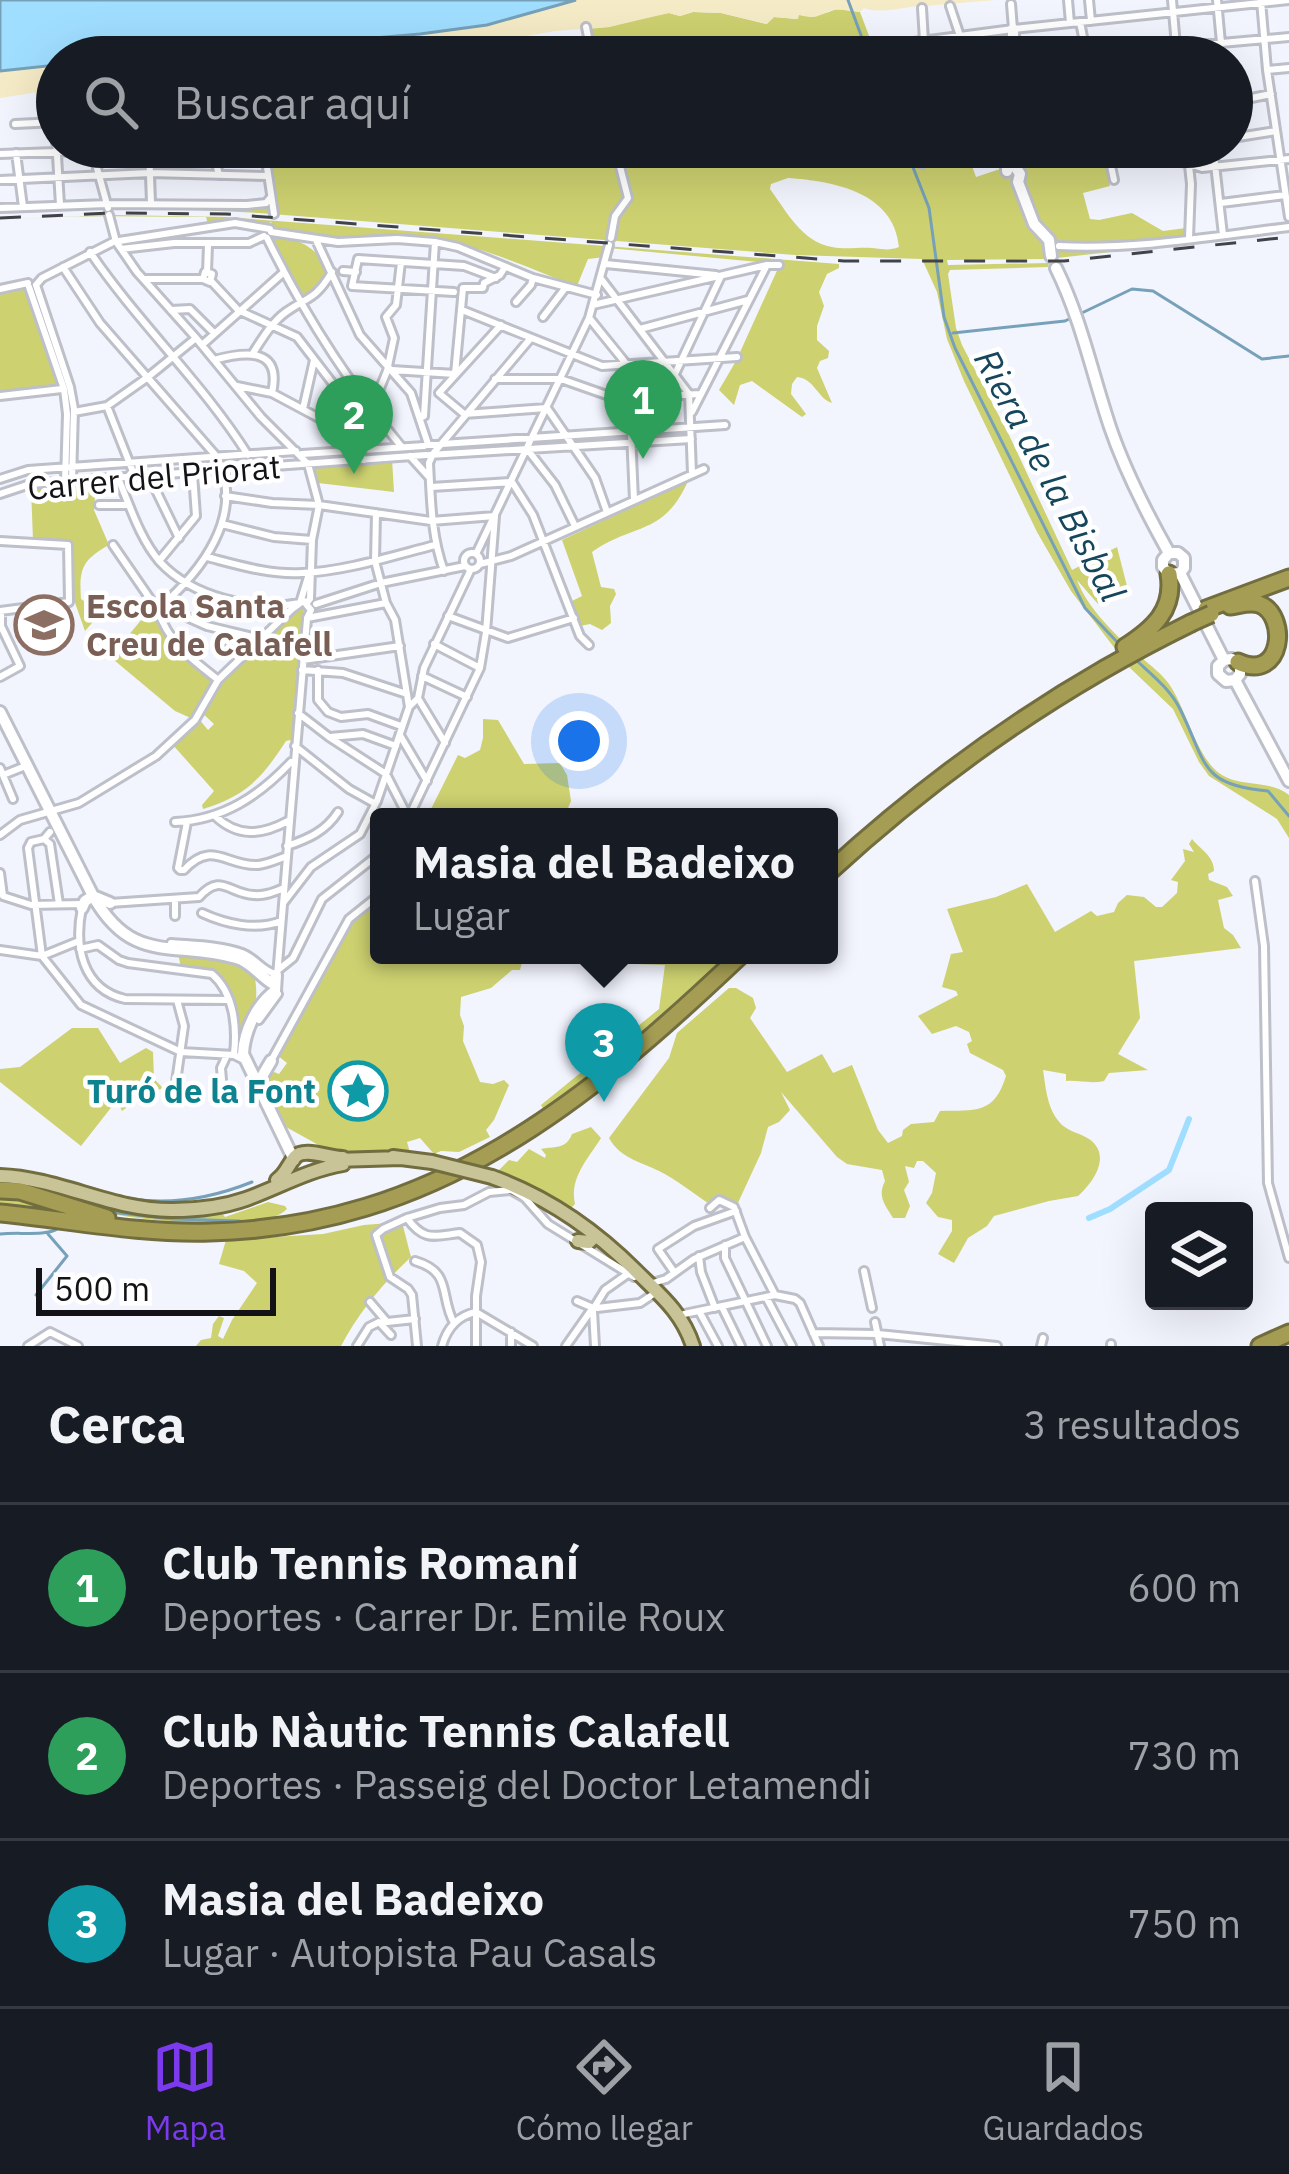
<!DOCTYPE html>
<html lang="es">
<meta charset="utf-8">
<style>
body{margin:0;font-family:"IBM Plex Sans",sans-serif;background:#242831;color:#f1f3f6}
.controls{position:absolute;right:36px;bottom:36px;display:grid;overflow:hidden;border-radius:12px;box-shadow:0 12px 48px #0002}
.controls button{width:108px;height:108px;display:grid;place-items:center;padding:0;border:0;border-bottom:3px solid #363941;background:#171b24;color:#f1f3f6;font:60px sans-serif}
.scale{position:absolute;left:36px;bottom:30px;width:240px;box-sizing:border-box;padding-left:12px;border:6px solid #131317;border-top:0;font-size:33px;line-height:42px;white-space:nowrap;color:#131317;-webkit-text-stroke:9px #fff;paint-order:stroke}
.you{position:absolute;left:579px;top:741px;width:42px;height:42px;margin:-30px;border:9px solid #fff;border-radius:50%;background:#1a73e8;box-shadow:0 0 0 18px #1a73e833}
.badge{display:grid;place-items:center;width:78px;height:78px;border-radius:50%;background:#7c3aed;color:#fff;font-size:39px;font-weight:700}
.pin{position:absolute;translate:-50% -99px;filter:drop-shadow(0 3px 6px #0008)}
.pin::after{content:'';position:absolute;top:63px;width:42px;height:36px;background:inherit;clip-path:polygon(0 0,100% 0,50% 100%)}
.popup{position:absolute;left:370px;top:808px;width:468px;height:156px;box-sizing:border-box;display:grid;place-content:center;border-radius:12px;background:#171b24;filter:drop-shadow(0 3px 9px #0005);font-size:39px;white-space:nowrap;color:#9ea1a6}
.popup b{font-size:45px;color:#f1f3f6}
.popup::after{content:'';position:absolute;left:50%;top:100%;margin-left:-24px;border:24px solid transparent;border-top-color:#171b24}
.list{margin:0;padding:0;list-style:none}
h2{display:flex;justify-content:space-between;align-items:center;height:156px;margin:0;padding:0 48px;font-size:51px}
h2 small{font-size:39px;font-weight:400;color:#9ea1a6}
.list li{display:grid;grid-template-columns:78px 1fr auto;gap:36px;align-items:center;box-sizing:border-box;height:168px;padding:0 48px;border-top:3px solid #363941}
.list b{display:block;font-size:45px;white-space:nowrap}
.list p{margin:0;font-size:39px;white-space:nowrap;color:#9ea1a6}
.list em{font-size:39px;font-style:normal;color:#9ea1a6}
.icon{flex:none;width:66px;height:66px;fill:none;stroke:currentColor;stroke-width:2;stroke-linecap:round;stroke-linejoin:round}
.map{position:relative;flex:none;width:1289px;height:1346px;overflow:hidden}
.search{position:absolute;background:#171b24;box-shadow:0 12px 48px #0002;left:36px;right:36px;top:36px;height:132px;display:flex;align-items:center;gap:30px;box-sizing:border-box;padding:0 42px;border-radius:66px;color:#9ea1a6;font-size:45px}
.sheet{height:660px;background:#171b24}
nav{display:flex;justify-content:space-around;align-items:center;box-sizing:border-box;height:168px;border-top:3px solid #363941;background:#171b24;font-size:33px;color:#9ea1a6}
nav a{display:grid;justify-items:center;gap:6px}
nav .on{color:#7c3aed}
.map>svg:first-child{display:block}
</style>
<div class="map">
<svg width="1289" height="1346" viewBox="0 0 1289 1346">
<rect width="100%" height="100%" fill="#f2f4fe"/>
<path fill="#cdd170" fill-rule="evenodd" d="M837 9 860 12 877 57H594L587 29 609 27 655 15 669 13 680 16 693 12 721 13 766 24 774 17 797 19 798 14C817 17 818 16 837 9Z
M269 147H324L328 157 342 160 351 158 356 147H912L921 168 945 154 956 160 978 147 983 157 971 163 976 177 1045 154V147H1102L1110 186 1083 193 1090 219 1099 220 1132 213 1163 231 1186 228V241L1289 230V232L1048 259 947 260 948 265 1049 263 1048 267 950 270 948 274 956 328 962 345 1010 437 1072 570 1117 547 1128 590 1098 604 1077 580C1087 608 1118 638 1142 658 1151 666 1161 673 1169 684 1186 708 1196 756 1219 773 1239 788 1269 779 1289 795V838L1277 819 1209 776 1199 762 1173 709 1129 667 1071 591 1037 532 964 381 947 339 937 292 922 259 795 255 259 213 176 209 113 210 114 215 226 217 839 264V268L827 274 819 292 824 306 817 326V340L829 351 828 358 820 361 817 368 832 403C818 399 814 378 797 377L792 384 791 394 806 414 802 417 752 381 740 385 734 405 719 390 736 361 780 264 608 248 605 257 588 259 577 286C530 269 483 246 434 239 405 234 378 237 349 238 325 239 299 232 275 228L271 222 263 226 208 224 206 217 80 216 0 220 105 215 103 209 0 214 98 206H274ZM788 178C833 181 894 192 899 247 888 251 884 249 872 248 858 247 846 250 832 247 802 242 787 212 770 189L771 184Z
M274 235C304 241 316 247 331 274L303 304 269 238Z
M25 288 61 388 0 393V291Z
M392 459 394 492 318 483 312 465Z
M688 481C664 536 633 523 592 552L601 587 614 589 616 594 610 606 611 623 602 630 590 624 580 626 572 601 582 596 562 540Z
M96 484 94 510 109 545C82 560 79 569 81 599L94 608 98 616 85 631 73 597 72 542 33 540 31 487Z
M302 603 304 608 292 745 290 740 286 741C262 778 246 796 203 809L202 805 214 791 172 744 188 730 190 731 199 719 208 730 214 724 199 710 193 719 175 711 114 660 109 652 111 648 122 643 152 607 166 638 221 685Z
M483 719 498 720 524 764 560 763 567 775 571 801 566 813 569 817H427L458 755 465 758 480 750 483 738Z
M1192 839C1201 850 1214 856 1214 871L1208 874 1209 880 1227 887 1233 896 1218 900 1224 928 1233 935 1241 948 1134 961 1140 1018 1118 1054 1148 1070 1109 1073 1104 1081C1091 1084 1079 1080 1066 1081V1074L1043 1070C1046 1089 1047 1110 1062 1125 1070 1132 1080 1133 1089 1139 1112 1155 1094 1182 1078 1196L1049 1201 994 1216 987 1226 968 1238 954 1263 938 1254 952 1231V1220L938 1217 926 1203 932 1193 936 1173 923 1161H917L914 1168 905 1166 909 1182 904 1190 910 1206 905 1218H893C885 1204 877 1197 885 1181L882 1170 847 1164 837 1157 781 1092 790 1110 779 1122 768 1127 761 1153 737 1205 719 1199 711 1205C694 1194 677 1180 659 1171 639 1161 620 1158 609 1138L669 1058 677 1033 729 988H736L753 998 756 1008 750 1018 787 1072 822 1054 833 1073 852 1065 878 1130 888 1143 902 1136 903 1130 911 1124 934 1122 940 1111C975 1110 994 1115 1006 1076L1003 1070 970 1053 967 1044 972 1041 969 1032 956 1026 932 1034 918 1016 958 995 956 991 942 987 951 954 963 952 947 909 996 897 1027 884 1055 932 1091 911 1097 916 1114 912 1118 903 1127 895 1144 897 1156 907H1162L1177 893 1178 882 1171 880 1185 861 1183 849 1194 852 1189 844Z
M379 897V955H529L522 962 520 970H512L491 988 461 997 460 1015 464 1026 463 1041 480 1082 493 1084 504 1080 509 1085 494 1120 486 1130 490 1137 459 1152 441 1151 434 1154 420 1138 407 1142 409 1149 407 1155 333 1153 286 1127 263 1091 269 1070 279 1074 287 1063 277 1055 354 917Z
M178 953 234 959 254 973C260 1003 254 1011 239 1036 237 1017 230 980 211 972 202 968 191 969 181 968Z
M652 955H728L602 1067 544 1110 541 1105 659 1009 665 965 633 964 635 959Z
M72 1028H98L120 1063 146 1048 153 1052 154 1079 163 1088 139 1098 122 1111 117 1100 81 1146 0 1082V1069L20 1067Z
M591 1127 601 1138C588 1159 569 1178 575 1204L569 1210 517 1184 499 1170 509 1160 517 1162 529 1149 545 1158 546 1155 541 1149C554 1146 566 1150 572 1134Z
M0 1180H14L93 1201 219 1210 225 1217 268 1202 285 1206 287 1209C256 1240 104 1215 61 1204L55 1210 0 1203Z
M402 1222 411 1257C383 1283 359 1312 341 1346H196L201 1340 211 1338 213 1324 219 1316 224 1318 218 1336 223 1339 232 1320 257 1283 244 1271 219 1264 226 1240 323 1234 364 1225Z"/>
<path fill="#f5ebc6" d="M576 0H995L925 6 922 2 918 6C902 8 877 14 864 8L860 12C853 11 840 9 833 10 816 15 819 20 799 15L798 19 774 17 767 24 721 13 693 12 680 16 669 13 609 27 555 31 408 57H156L487 25Z
M57 65V91L34 93 33 91 32 93 0 98V71Z"/>
<path fill="#a0deff" stroke="#76a1b9" stroke-width="3" d="M0 0H576L487 25 420 34 156 57H57V65L0 71Z"/>
<g fill="none" stroke-linecap="round" stroke-linejoin="round">
<path stroke="#76a1b9" stroke-width="3" d="M848 0 869 57
M905 147 929 208 944 317 955 348 1085 608 1120 645
M953 333 1065 321 1132 289 1153 291 1262 359 1289 356
M1136 660C1152 675 1170 689 1180 709 1207 763 1199 785 1268 791L1289 816
M80 1185C96 1189 111 1195 127 1198 171 1206 212 1198 252 1182
M110 1212 172 1219 240 1221
M0 1234C16 1232 47 1236 57 1229
M36 1295 67 1256 48 1234"/>
<path stroke="#a0deff" stroke-width="6" d="M1089 1218 1110 1209 1169 1170 1189 1119"/>
<g stroke="#bdbfc9" stroke-width="12">
<path id="street" d="M1068 0 1070 23
M1089 0 1091 21
M1172 0 1177 57
M1217 0 1221 43 1218 57
M1261 1 1267 70 1289 217
M1011 4 1013 29
M950 6 967 57
M922 8 924 41
M1080 22 1087 57
M586 27 592 57
M928 41 929 57
M1176 47 1289 37
M557 53 558 57
M740 57 853 50 1013 29 1289 0
M1267 70 1289 68
M1232 102 1271 94
M55 122 60 205
M15 124 57 122
M1232 138 1276 131
M149 147 151 203
M212 147 219 175
M264 147 274 214
M916 147 922 164
M937 147 938 155
M1107 147 1114 180
M1187 147 1191 184 1189 238
M1213 147 1223 235
M92 150 108 208
M16 153 23 207
M0 154 193 147
M1109 154 1139 149 1202 168 1289 159
M954 158 972 147
M0 180 150 173 268 176
M1221 203 1285 195
M0 208 107 204 247 205 266 203 271 197
M109 215 115 238
M271 232 338 242 397 239 435 242 458 247 533 278 597 295
M267 238C303 312 348 383 401 446
M611 238 615 216 628 198 615 147
M316 240 360 335 411 393 428 444
M119 241 235 223 270 229
M117 243 137 272 196 338 261 417 308 464 319 505 312 540 310 599 306 604 311 610 307 618
M1059 246C1135 250 1214 236 1289 227
M121 249 174 243H249L264 236
M90 252C138 323 202 382 248 455
M606 264 716 275
M63 267 100 323 217 457C246 515 201 572 159 608
M343 271 356 272
M207 272 208 245
M145 279H203L205 272 212 274 210 282 203 279
M602 280 689 394 692 474
M211 281 238 310 297 337 340 393 365 415
M36 285 70 387 74 409 72 481
M36 285 42 278 113 242
M29 287 64 389 67 414 65 481
M0 289 28 283
M454 292 352 286 358 259 464 266 496 278
M516 302 531 285 533 278
M593 305 767 265H779
M171 310 190 309 214 333
M462 310 602 366 737 357
M543 317 566 287
M590 319 628 366 634 500
M501 325 439 393 464 414 547 408 595 478 607 512
M640 329 748 300
M202 345 284 272
M253 353C262 339 272 322 286 312 309 296 315 300 332 272
M214 360C247 351 282 348 272 393
M392 370 455 374 463 288H483L484 283 500 275 505 267
M675 374 721 276
M495 379H561L615 398 701 394
M237 386 272 393 345 432 364 460
M0 396 62 389
M107 406 135 477
M303 409 314 360
M74 412 107 406 148 377 196 338
M692 412 767 265
M422 417 424 416 435 242
M345 432 371 410 387 371 394 338 386 317 396 305 401 262
M427 445 725 425
M527 449 555 485 575 526
M302 454 424 446
M429 455 691 439
M432 455 530 339
M410 456 428 476
M432 456 429 463C431 500 431 535 444 571
M149 476 179 538
M118 478C130 506 140 539 160 562 192 597 255 612 300 603L308 577
M0 479 28 470 296 451
M431 487 512 482 533 515 580 636 589 645
M0 494 30 484 426 455
M225 496 272 503 319 505 431 521 495 516 486 632 480 668 409 817
M99 505H129
M376 513 375 561 386 603 395 620 409 707
M222 524 274 537 312 540
M0 541 68 545 69 602 0 611
M113 545 155 606
M464 561a8 8 0 1 1 16 0a8 8 0 1 1-16 0Z
M476 554 589 318 609 245
M207 557C238 565 270 575 302 573 346 571 392 556 435 545
M159 561 196 516 193 474
M480 564 511 556 704 469
M316 604 381 583 465 566
M162 606 207 626 261 639
M158 611C171 646 190 657 218 680
M448 616 508 638 574 618
M307 618 386 603
M434 644 480 668
M219 645 231 634
M303 660 400 646
M302 670 343 673 407 694
M318 670V700L328 712 341 717 368 714 401 726
M422 676 467 697
M0 677 20 666 1 626V611
M419 700 445 743
M298 713 329 737 386 774 408 817
M330 737 363 734 396 746
M401 737 427 781
M295 746 349 789 374 803 377 801
M0 768 13 799
M3 775 23 767
M215 816C238 838 262 835 288 821
M175 822C223 820 259 796 291 762
M187 822 178 868 180 870H184C212 839 227 867 258 865 268 864 278 859 287 856
M50 832 44 839 31 842 28 848 42 956 81 1005 181 1052 234 1055 242 1059
M0 835 20 820 79 803 156 756 195 720 218 680 292 609 303 601 307 602
M44 839 50 844 59 904
M287 846C308 839 326 831 338 812
M0 873 3 896 31 905 82 904
M1255 881 1264 946 1268 1183 1289 1258
M175 900V916
M284 902 311 867 360 834 377 801 409 707 418 698 424 668 471 569
M110 903 199 897C221 872 229 894 254 895 265 896 274 892 284 888
M82 908C74 946 82 989 125 999L228 1000
M202 913C226 924 256 931 281 921
M171 943C194 945 220 945 242 953 256 958 262 971 276 974
M80 949 98 945 119 960 128 963 212 974C234 993 237 1027 234 1054
M0 950 42 956 79 941
M278 970 293 958 322 899 379 854
M277 976 307 619
M259 1020 278 994
M271 1061 349 919 379 895
M222 1080 221 1068 227 1055
M176 1082 184 1026 177 1000
M710 1208 719 1200 734 1207 745 1237 775 1295
M407 1218C424 1242 434 1236 460 1233L477 1245 481 1262 476 1296V1346
M725 1245V1258L767 1346
M699 1256 701 1272 715 1308
M415 1261C453 1272 439 1296 454 1323
M864 1271 872 1308
M674 1272 658 1249 694 1226 736 1211
M653 1283 666 1279 694 1259 745 1237
M766 1297 792 1346
M577 1301 591 1307
M370 1302 387 1322 415 1319
M595 1306 605 1290 629 1273
M722 1307 741 1346
M597 1308 640 1303 652 1295
M593 1311 595 1346
M699 1311 718 1346
M476 1312 533 1346
M684 1314 775 1295 795 1299 800 1303 819 1346
M875 1322 880 1346
M813 1333 878 1334 997 1346
M28 1346 50 1332 78 1346
M357 1346 369 1327 379 1322 391 1335
M417 1346 412 1295 408 1289 390 1277 376 1235 383 1229 407 1218 440 1208 464 1205 489 1192 511 1190 525 1198 548 1224 634 1277
M442 1346C447 1328 457 1316 476 1312
M511 1346V1332
M566 1346 592 1309
M1041 1346 1043 1338
M1111 1346V1344"/>
</g>
<g stroke="#bdbfc9" stroke-width="16">
<path id="secondary" d="M1013 57V29
M1009 157 1020 174 1018 182 1034 224 1049 240 1051 256
M1007 171 1008 147
M1056 268C1081 319 1092 373 1110 427 1125 471 1146 512 1169 553H1178L1184 558V568L1180 573 1169 574 1163 567V560L1169 553
M1180 573 1224 660
M1235 680 1240 674V665L1232 659 1224 660 1218 666V674L1226 681 1235 680 1289 781
M0 712 93 896C133 966 173 940 236 958 252 962 261 978 275 985
M82 908 85 901 93 896 110 903
M276 975 275 991C257 1004 244 1031 243 1054L294 1160
M257 1085 271 1061"/>
</g>
<g stroke="#726d3e" stroke-width="18">
<path id="primary" d="M393 1157 432 1162
M336 1160 401 1158
M0 1176C60 1178 113 1211 173 1210 197 1210 223 1207 246 1199 279 1187 308 1170 343 1164
M492 1177C548 1197 594 1229 636 1271 660 1295 682 1312 693 1346
M277 1180C287 1173 287 1166 295 1157 304 1147 329 1158 343 1158
M578 1241 589 1242 592 1239"/>
</g>
<g stroke="#726d3e" stroke-width="21">
<path id="highway" d="M1230 606C1239 605 1249 601 1259 604 1289 615 1283 683 1238 662
M1206 609 1289 578
M1125 647C1153 629 1175 610 1169 574
M829 872C938 772 1058 688 1191 623
M0 1190 20 1191 107 1218
M0 1213C70 1220 139 1234 210 1232 434 1227 586 1102 741 955
M1260 1346 1289 1333"/>
</g>
<use href="#street" stroke="#fff" stroke-width="6"/>
<use href="#secondary" stroke="#fff" stroke-width="10"/>
<use href="#primary" stroke="#c9c498" stroke-width="12"/>
<use href="#highway" stroke="#a59d53" stroke-width="15"/>
<path stroke="#424348" stroke-width="3" stroke-dasharray="21 21" stroke-linecap="butt" d="M0 218 113 213 226 214 844 261H1064L1289 237"/>
<g stroke="#726d3e" stroke-width="18" stroke-linecap="butt">
<path id="primary-bridge" d="M432 1162 492 1177"/>
</g>
<g stroke="#726d3e" stroke-width="21" stroke-linecap="butt">
<path id="highway-bridge" d="M1191 623 1211 614"/>
</g>
<use href="#primary-bridge" stroke="#c9c498" stroke-width="12"/>
<use href="#highway-bridge" stroke="#a59d53" stroke-width="15"/>
</g>
<defs>
<g id="school-ring" transform="scale(3)"><circle r="9.5" fill="#fff" stroke="#8d6e63" stroke-width="1.5"/><path d="M0-5L7-2L0 1L-7-2ZM-4 1L0 2.5L4 1V4Q0 6-4 4Z" fill="#8d6e63"/></g>
<g id="sight-ring" transform="scale(3)"><circle r="9.5" fill="#fff" stroke="#0f9aa8" stroke-width="1.5"/><path d="M0-6L1.8-2.2L6-1.7L2.9 1.2L3.7 5.4L0 3.3L-3.7 5.4L-2.9 1.2L-6-1.7L-1.8-2.2Z" fill="#0f9aa8"/></g>
</defs>
<g fill-rule="evenodd">
<use href="#school-ring" x="44" y="625"/>
<use href="#sight-ring" x="358" y="1091"/>
</g>
<g text-anchor="middle" stroke-width="9" stroke-linejoin="round" paint-order="stroke">
<g font-size="33" fill="#131317" stroke="#fff">
<text transform="translate(154 477) rotate(-5)" y="12">Carrer del Priorat</text>
</g>
<g font-size="33" font-weight="bold" fill="#785e54" stroke="#fff" text-anchor="start">
<text x="86" y="618">Escola Santa<tspan x="86" dy="38">Creu de Calafell</tspan></text>
</g>
<g font-size="33" font-weight="bold" fill="#0d838f" stroke="#fff" text-anchor="end">
<text x="316" y="1103">Turó de la Font</text>
</g>
<g font-size="36" font-style="italic" fill="#15465c" stroke="#fff">
<text transform="translate(1050 475) rotate(62)" y="13">Riera de la Bisbal</text>
</g>
</g>
</svg>
<div class="controls">
<button><svg class="icon" aria-label="layers" viewBox="0 0 24 24"><path d="M12 4l9 5-9 5-9-5zM3 14l9 5 9-5"/></svg></button>
</div>
<div class="scale">500 m</div>
<div class="you"></div>
<div class="pin badge" style="left:643px;top:459px;background:#2e9e5b">1</div>
<div class="pin badge" style="left:354px;top:474px;background:#2e9e5b">2</div>
<div class="pin badge" style="left:604px;top:1102px;background:#0f9aa8">3</div>
<div class="popup"><b>Masia del Badeixo</b>Lugar</div>
<div class="search"><svg class="icon" aria-label="search" viewBox="0 0 24 24"><circle cx="10" cy="10" r="6"/><path d="M15 15l6 6"/></svg>Buscar aquí</div>
</div>
<section class="sheet">
<h2>Cerca<small>3 resultados</small></h2>
<ul class="list">
<li><span class="badge" style="background:#2e9e5b">1</span><div><b>Club Tennis Romaní</b><p>Deportes · Carrer Dr. Emile Roux</p></div><em>600 m</em></li>
<li><span class="badge" style="background:#2e9e5b">2</span><div><b>Club Nàutic Tennis Calafell</b><p>Deportes · Passeig del Doctor Letamendi</p></div><em>730 m</em></li>
<li><span class="badge" style="background:#0f9aa8">3</span><div><b>Masia del Badeixo</b><p>Lugar · Autopista Pau Casals</p></div><em>750 m</em></li>
</ul>
</section>
<nav>
<a class="on"><svg class="icon" aria-label="map" viewBox="0 0 24 24"><path d="M3 6l6-2 6 2 6-2v14l-6 2-6-2-6 2zM9 4v14M15 6v14"/></svg>Mapa</a>
<a><svg class="icon" aria-label="directions" viewBox="0 0 24 24"><path d="M12 3l9 9-9 9-9-9zM9 14v-3h6M13 9l2 2-2 2"/></svg>Cómo llegar</a>
<a><svg class="icon" aria-label="saved" viewBox="0 0 24 24"><path d="M7 4h10v16l-5-4-5 4z"/></svg>Guardados</a>
</nav>
